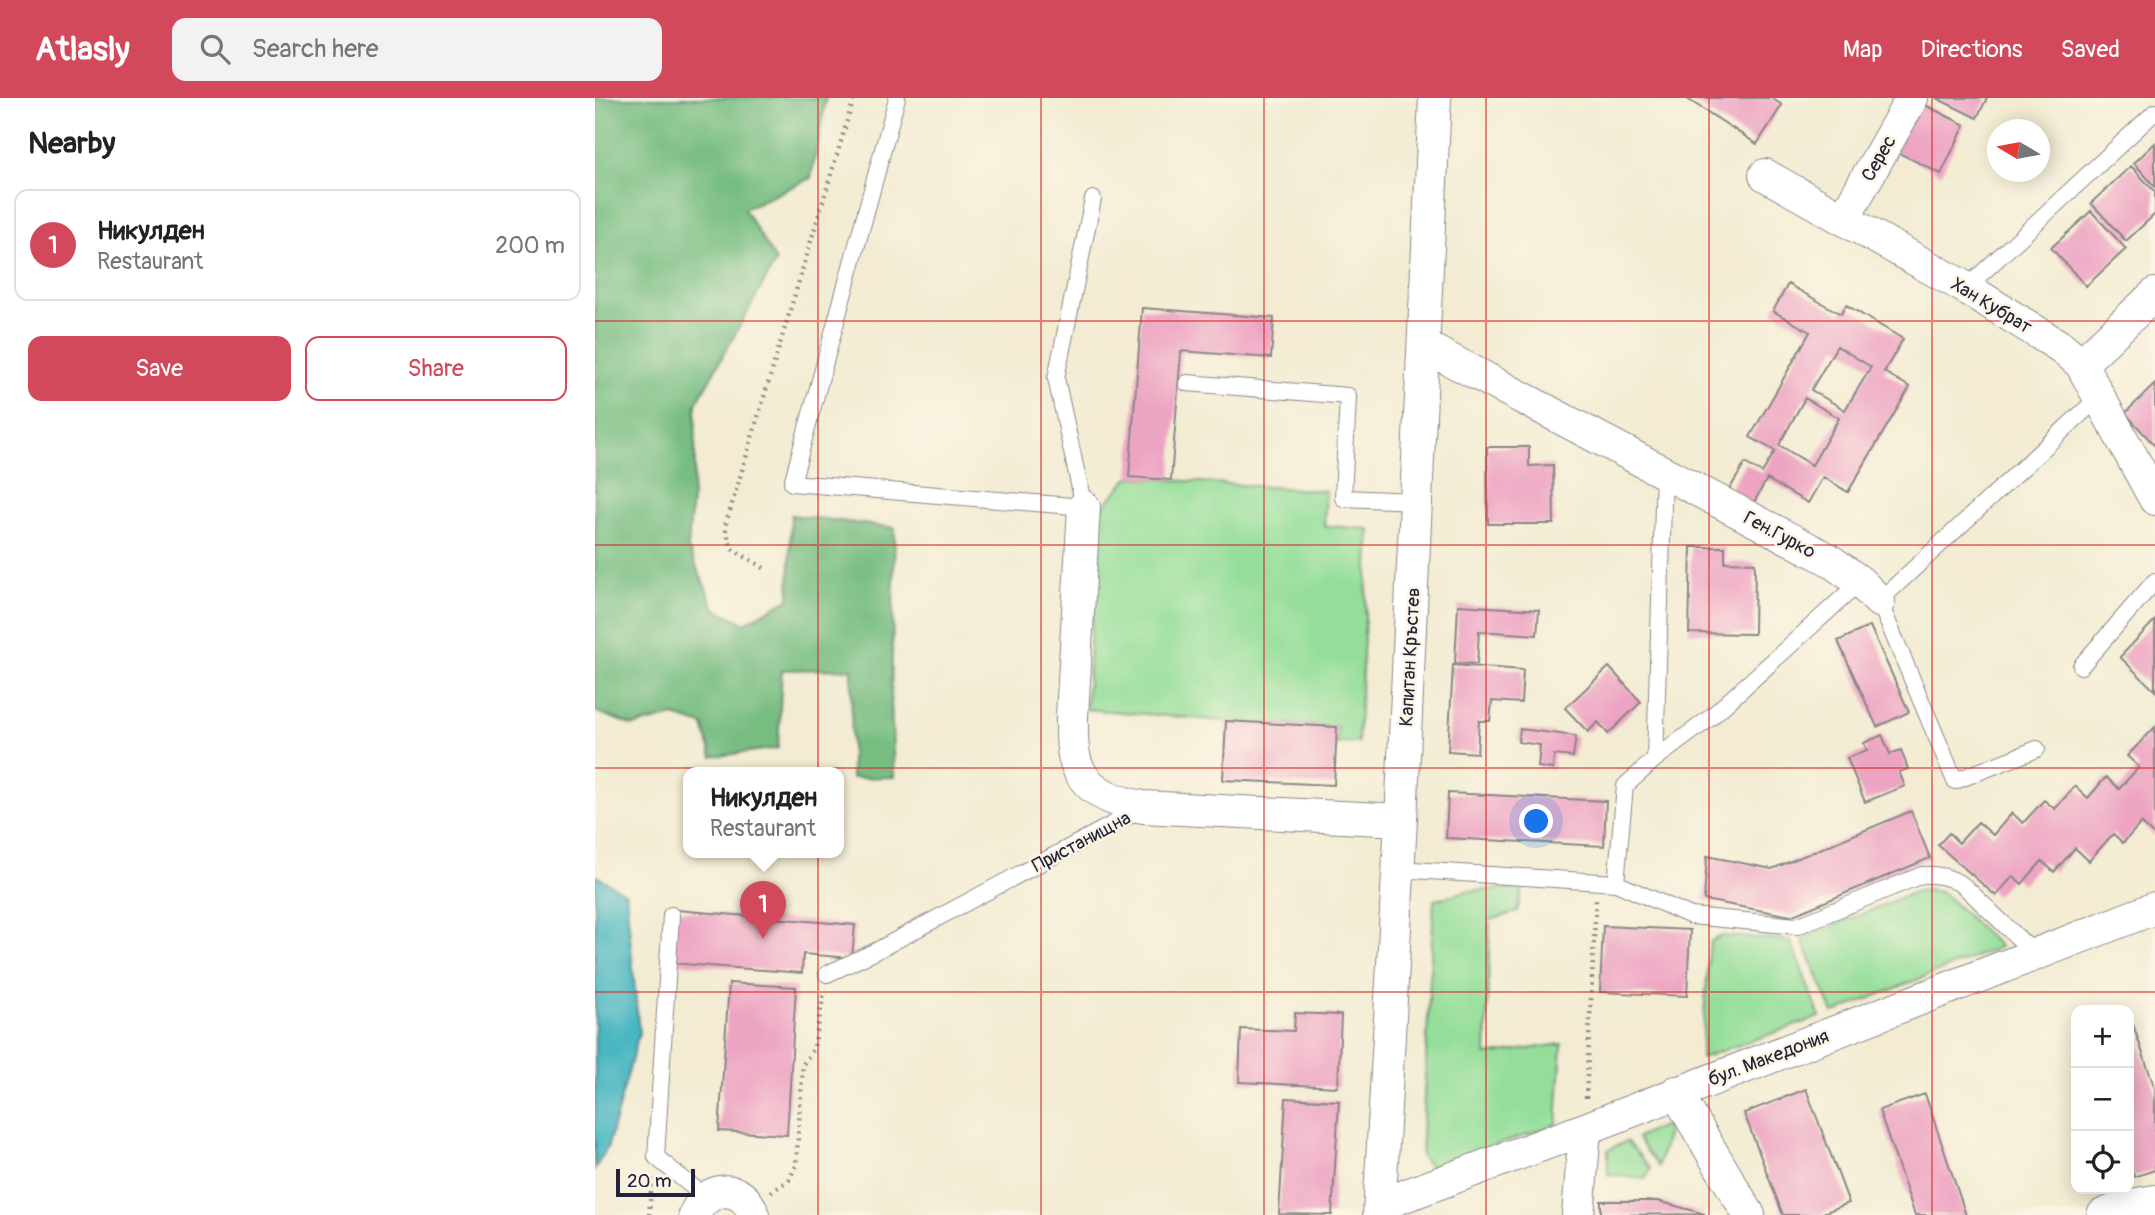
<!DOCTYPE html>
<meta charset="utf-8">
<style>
body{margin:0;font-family:Pangolin,sans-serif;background:#f2f2f2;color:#222}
.controls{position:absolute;right:21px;bottom:21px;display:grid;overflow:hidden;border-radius:14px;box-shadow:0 4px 18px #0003}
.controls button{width:63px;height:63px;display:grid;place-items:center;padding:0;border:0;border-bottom:2px solid #e0e0e0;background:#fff;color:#222;font:35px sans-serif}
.compass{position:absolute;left:1392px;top:21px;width:63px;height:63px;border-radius:50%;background:#fff;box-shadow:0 4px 18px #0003;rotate:280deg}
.scale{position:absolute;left:21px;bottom:18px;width:79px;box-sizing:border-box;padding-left:7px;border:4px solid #22223b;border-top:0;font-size:19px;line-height:24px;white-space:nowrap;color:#22223b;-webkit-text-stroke:5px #fcf5e5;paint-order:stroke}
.you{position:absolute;left:942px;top:724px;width:24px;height:24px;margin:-18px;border:5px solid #fff;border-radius:50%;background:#1a73e8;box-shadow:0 0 0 10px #1a73e833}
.badge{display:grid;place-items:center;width:46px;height:46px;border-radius:50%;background:#d1495b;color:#fff;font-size:23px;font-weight:700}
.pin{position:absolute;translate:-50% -58px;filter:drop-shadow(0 2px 4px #0008)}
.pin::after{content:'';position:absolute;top:37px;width:24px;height:21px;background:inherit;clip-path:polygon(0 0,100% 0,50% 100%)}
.popup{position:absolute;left:88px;top:669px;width:161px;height:91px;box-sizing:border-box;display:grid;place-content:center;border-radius:14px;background:#fff;filter:drop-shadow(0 2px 5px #0005);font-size:23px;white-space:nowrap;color:#767676}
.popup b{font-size:26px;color:#222}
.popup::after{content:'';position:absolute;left:50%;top:100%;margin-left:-14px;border:14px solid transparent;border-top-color:#fff}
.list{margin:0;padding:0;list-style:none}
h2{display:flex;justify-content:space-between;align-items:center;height:91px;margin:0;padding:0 28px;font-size:30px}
h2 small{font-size:23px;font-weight:400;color:#767676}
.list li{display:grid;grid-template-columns:46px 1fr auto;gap:21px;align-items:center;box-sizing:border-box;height:112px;margin:0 14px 14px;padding:0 14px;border:2px solid #e0e0e0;border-radius:14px}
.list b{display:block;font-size:26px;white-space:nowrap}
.list p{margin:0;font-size:23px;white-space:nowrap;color:#767676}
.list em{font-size:23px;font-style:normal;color:#767676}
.actions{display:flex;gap:14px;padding:21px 28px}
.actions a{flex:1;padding:16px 0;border:2px solid #d1495b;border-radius:14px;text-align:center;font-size:24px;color:#d1495b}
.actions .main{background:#d1495b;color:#fff}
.icon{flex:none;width:38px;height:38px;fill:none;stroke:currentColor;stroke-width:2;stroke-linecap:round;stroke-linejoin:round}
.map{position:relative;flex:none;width:1560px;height:1117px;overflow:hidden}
header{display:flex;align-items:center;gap:42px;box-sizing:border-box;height:98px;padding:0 35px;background:#d1495b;color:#fff}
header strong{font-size:33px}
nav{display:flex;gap:38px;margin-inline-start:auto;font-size:24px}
.search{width:490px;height:63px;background:#f2f2f2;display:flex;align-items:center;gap:18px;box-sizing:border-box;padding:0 24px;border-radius:14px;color:#767676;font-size:26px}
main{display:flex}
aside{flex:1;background:#fff}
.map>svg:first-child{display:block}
</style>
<header>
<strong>Atlasly</strong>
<div class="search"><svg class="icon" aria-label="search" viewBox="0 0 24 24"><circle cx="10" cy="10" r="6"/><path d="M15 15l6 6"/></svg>Search here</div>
<nav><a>Map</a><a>Directions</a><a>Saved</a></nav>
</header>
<main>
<aside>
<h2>Nearby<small></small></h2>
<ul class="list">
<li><span class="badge">1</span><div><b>Никулден</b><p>Restaurant</p></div><em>200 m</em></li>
</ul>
<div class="actions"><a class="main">Save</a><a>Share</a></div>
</aside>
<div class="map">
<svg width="1560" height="1117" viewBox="0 0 1560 1117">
<rect width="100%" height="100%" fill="#fcf5e5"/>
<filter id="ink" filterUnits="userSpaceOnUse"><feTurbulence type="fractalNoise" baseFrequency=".0143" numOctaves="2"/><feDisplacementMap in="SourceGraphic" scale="14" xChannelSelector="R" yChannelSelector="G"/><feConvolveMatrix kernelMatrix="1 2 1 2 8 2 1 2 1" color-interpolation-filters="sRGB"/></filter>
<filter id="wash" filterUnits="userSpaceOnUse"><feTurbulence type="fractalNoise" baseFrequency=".00686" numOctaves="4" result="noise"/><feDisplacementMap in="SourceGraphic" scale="28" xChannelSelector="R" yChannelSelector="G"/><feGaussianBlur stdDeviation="1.57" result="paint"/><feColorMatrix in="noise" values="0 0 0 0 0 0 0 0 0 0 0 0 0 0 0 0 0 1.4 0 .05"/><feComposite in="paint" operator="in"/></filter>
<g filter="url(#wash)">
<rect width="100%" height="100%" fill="#f3ecd3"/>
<path fill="#94de9a" stroke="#5b806a" stroke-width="2" d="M534 379 731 393 729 428 775 431 763 644 741 646 742 629 631 623 491 611 504 413Z
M928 790 922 814 895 822 891 957 967 946 962 1026 836 1070 826 1058 839 802 872 793Z
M1335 792 1348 795 1405 849 1238 915 1207 841 1322 793Z
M1127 838 1195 842 1225 919 1106 960 1114 852 1116 843Z
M1070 1027 1073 1034 1063 1068 1042 1040Z
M1032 1043 1056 1071 1050 1081 1013 1076V1052Z"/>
<path fill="#77bd82" stroke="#4c705e" stroke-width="2" d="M0 0H231L216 80 149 111 181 163 101 306 100 364 93 450 120 511 150 525 194 501 196 417 300 430 296 601 299 679 256 680 257 571 187 572 183 650 117 659 108 627 79 618 38 628 0 613Z"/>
<path fill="#49b7c1" stroke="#366c7e" stroke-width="2" d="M0 777 31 795 44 935 13 1048 0 1071Z"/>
<g id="blocks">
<path fill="#eda3c2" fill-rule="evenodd" d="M1091 0H1176L1187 7 1162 46Z
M1341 0H1392L1382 20Z
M1324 4 1370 27 1346 76 1300 53Z
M1560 45V89L1539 65Z
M1536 68 1560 94V116L1531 143 1496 105Z
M1496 113 1531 151 1491 188 1456 150Z
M1193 186 1246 216 1251 207 1308 241 1289 274 1315 289 1253 394 1228 379 1213 405 1172 381 1154 413 1130 399 1150 365 1167 375 1180 353 1155 339 1215 234 1178 213ZM1242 248 1276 269 1250 312 1216 292ZM1210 300 1244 320 1217 367 1184 347Z
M547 210 679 220 676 260 586 253 576 382 534 379Z
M1560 286V348L1530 315Z
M892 349H934V368L958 367 959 426H893Z
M1096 449H1130V464L1160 465 1159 536 1094 535Z
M863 507 944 512 942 537 884 533 882 566 860 565Z
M1560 522V593L1525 559Z
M1275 528 1314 614 1282 629 1243 543Z
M858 567 928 572 926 605 897 603 895 623H884L882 655 853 653Z
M1014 569 1046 604 1013 636 1003 624 993 634 970 610Z
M631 623 742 629 739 687 628 682Z
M1560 629V738L1546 725 1528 745 1518 736 1494 763 1480 750 1459 774 1447 763 1427 786 1418 778 1401 798 1343 747 1354 735 1364 745 1383 724 1398 737 1417 715 1428 725 1449 702 1460 711 1480 688 1493 700 1511 679 1524 691 1544 669 1532 658Z
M925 631 981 638 978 659 959 657 958 671 943 669 945 647 923 644Z
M1287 637 1295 656 1306 652 1313 671 1304 674 1310 688 1270 704 1252 660 1272 652 1269 645Z
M853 695 1011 703 1009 748 851 740Z
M1316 713 1335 760 1196 818 1109 802 1112 758 1177 771Z
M81 812 260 827 257 860 208 856 207 875 76 865Z
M1008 828 1095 832 1092 898 1005 894Z
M134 885 201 889 192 1037 124 1033Z
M700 915 746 917 743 989 644 984 646 931 699 933Z
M1534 915 1560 991V1072L1539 1079 1534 1063Z
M1211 991 1254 1105 1223 1117H1188L1149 1015Z
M1330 996 1371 1117H1320L1284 1012Z
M691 1000 744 1003 737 1117 684 1116Z
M1006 1103H1063L1110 1116 1006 1117Z"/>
</g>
</g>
<g filter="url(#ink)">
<use href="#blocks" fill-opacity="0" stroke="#8a8787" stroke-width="2"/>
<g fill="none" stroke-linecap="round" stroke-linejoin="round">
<g stroke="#8a8787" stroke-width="18">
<path id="lane" d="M302 0 197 385 489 409 461 280 498 101
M1371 190 1560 14
M592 285 753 298 748 400 821 403
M1486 568 1560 483
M1442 651 1360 683 1284 503 1504 299
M1060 661 1069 375
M803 771 1021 785 1030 688 1060 661 1115 620 1265 484
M1021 785 1096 818 1202 828 1327 777C1344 776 1355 779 1369 788L1441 857
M76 817 61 1059 110 1099
M232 876 279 854 546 711"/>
</g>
<g stroke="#8a8787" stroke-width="34">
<path id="street" d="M1170 77 1371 190 1469 251 1486 266 1560 401
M1249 120 1317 0
M829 248 1233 461 1265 484 1284 503
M1486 266 1560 196
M489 409 477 618C477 635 476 657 484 672 496 696 524 705 548 709L806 722
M1081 994 1154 1117
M785 1107 990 1031 1560 810
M100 1117C110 1087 149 1084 158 1117
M784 1117 806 722 840 0
M983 1117 990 1031
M1508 1117 1530 1108 1560 1103"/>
</g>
<path stroke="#8a8787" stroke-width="4.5" stroke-dasharray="2 5" stroke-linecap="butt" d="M169 470 137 451 130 429 259 0
M991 1000 1001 802
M176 1094 194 1082 201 1068 208 966 219 950 229 894
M54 1117 57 1081"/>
<use href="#lane" stroke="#fff" stroke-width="16"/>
<use href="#street" stroke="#fff" stroke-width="32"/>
</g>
</g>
<path fill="none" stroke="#d62828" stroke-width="2" stroke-opacity="0.55" d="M223 0V1117M446 0V1117M669 0V1117M891 0V1117M1114 0V1117M1337 0V1117M0 223H1560M0 447H1560M0 670H1560M0 894H1560"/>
<g text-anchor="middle" stroke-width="5" stroke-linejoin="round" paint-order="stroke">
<g font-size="19" fill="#22223b" stroke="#fcf5e5">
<text transform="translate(1283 60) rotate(-60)" y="7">Серес</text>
<text transform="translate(1397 207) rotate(31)" y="7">Хан Кубрат</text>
<text transform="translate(1185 436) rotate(28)" y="7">Ген.Гурко</text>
<text transform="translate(814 559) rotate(-87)" y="7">Капитан Кръстев</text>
<text transform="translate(486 743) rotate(-28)" y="7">Пристанищна</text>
<text transform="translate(1173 959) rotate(-21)" y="7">бул. Македония</text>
</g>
</g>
</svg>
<div class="controls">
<button>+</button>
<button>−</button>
<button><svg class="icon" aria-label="locate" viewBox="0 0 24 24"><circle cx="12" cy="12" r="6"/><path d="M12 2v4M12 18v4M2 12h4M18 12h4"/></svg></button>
</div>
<svg class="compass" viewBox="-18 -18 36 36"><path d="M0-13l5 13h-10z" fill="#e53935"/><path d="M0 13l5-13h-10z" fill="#767676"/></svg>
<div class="scale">20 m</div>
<div class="you"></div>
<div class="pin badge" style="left:168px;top:841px">1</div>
<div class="popup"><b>Никулден</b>Restaurant</div>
</div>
</main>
